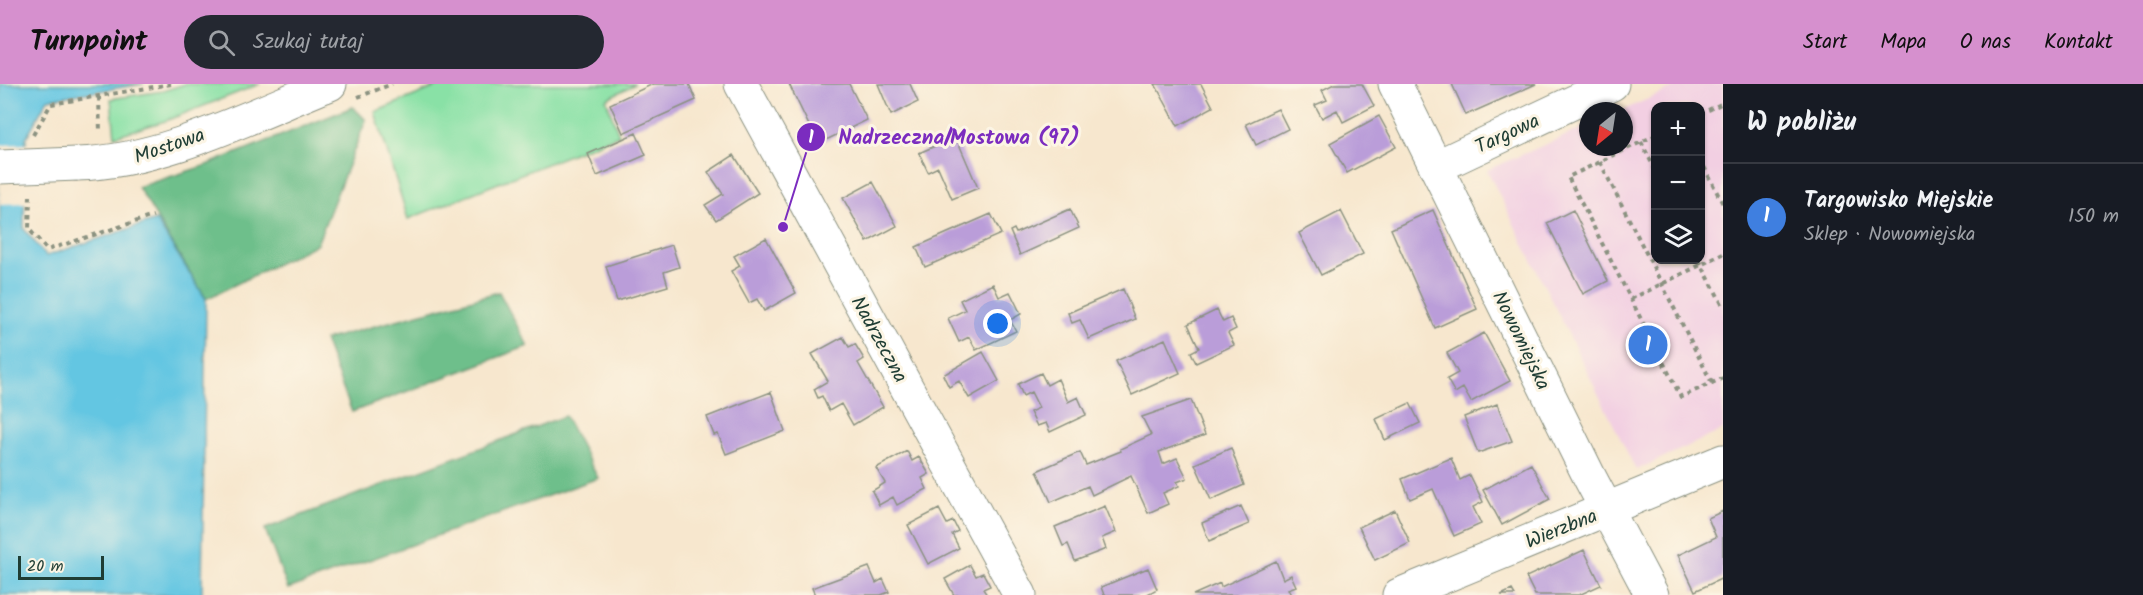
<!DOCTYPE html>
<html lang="pl">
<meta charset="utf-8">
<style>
body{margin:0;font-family:Kalam,sans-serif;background:#242831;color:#f1f3f6}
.controls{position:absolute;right:18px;top:18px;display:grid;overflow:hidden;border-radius:12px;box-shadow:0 2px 4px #0004}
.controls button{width:54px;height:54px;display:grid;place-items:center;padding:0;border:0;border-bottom:2px solid #363941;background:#171b24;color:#f1f3f6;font:30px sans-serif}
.compass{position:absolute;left:1579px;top:18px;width:54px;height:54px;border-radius:50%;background:#171b24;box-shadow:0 2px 4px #0004;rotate:210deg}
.scale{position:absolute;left:18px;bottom:15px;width:86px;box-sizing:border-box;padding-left:6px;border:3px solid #1f3d34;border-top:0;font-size:16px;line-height:21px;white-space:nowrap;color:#1f3d34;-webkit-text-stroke:4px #fcf5e5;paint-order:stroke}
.you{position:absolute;left:998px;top:240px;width:21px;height:21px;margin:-15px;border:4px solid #fff;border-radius:50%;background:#1a73e8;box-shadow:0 0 0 9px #1a73e833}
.badge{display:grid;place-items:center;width:39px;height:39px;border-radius:50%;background:#d690ce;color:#fff;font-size:20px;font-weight:700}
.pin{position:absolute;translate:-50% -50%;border:3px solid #fff;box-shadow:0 2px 6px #0006}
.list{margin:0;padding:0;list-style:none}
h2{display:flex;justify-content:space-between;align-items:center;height:78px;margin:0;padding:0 24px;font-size:26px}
h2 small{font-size:20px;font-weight:400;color:#9ea1a6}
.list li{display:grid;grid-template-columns:39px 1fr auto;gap:18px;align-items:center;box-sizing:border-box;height:108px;padding:0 24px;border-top:2px solid #363941}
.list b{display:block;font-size:22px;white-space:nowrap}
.list p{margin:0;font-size:20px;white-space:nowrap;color:#9ea1a6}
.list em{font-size:20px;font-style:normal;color:#9ea1a6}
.icon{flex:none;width:33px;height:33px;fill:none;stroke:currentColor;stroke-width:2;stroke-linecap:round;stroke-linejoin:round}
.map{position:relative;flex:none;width:1723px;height:511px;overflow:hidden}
header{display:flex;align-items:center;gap:36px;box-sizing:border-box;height:84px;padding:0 30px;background:#d690ce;color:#111}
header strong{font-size:28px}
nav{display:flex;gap:33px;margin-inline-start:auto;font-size:21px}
.search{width:420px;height:54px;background:#242831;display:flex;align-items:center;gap:15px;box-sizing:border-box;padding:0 21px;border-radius:33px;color:#9ea1a6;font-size:22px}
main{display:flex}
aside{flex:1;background:#171b24}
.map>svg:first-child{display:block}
</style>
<header>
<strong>Turnpoint</strong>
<div class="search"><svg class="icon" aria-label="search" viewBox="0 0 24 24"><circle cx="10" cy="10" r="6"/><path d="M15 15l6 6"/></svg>Szukaj tutaj</div>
<nav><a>Start</a><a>Mapa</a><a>O nas</a><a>Kontakt</a></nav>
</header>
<main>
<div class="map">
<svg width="1723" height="511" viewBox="0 0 1723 511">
<rect width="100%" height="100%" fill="#fcf5e5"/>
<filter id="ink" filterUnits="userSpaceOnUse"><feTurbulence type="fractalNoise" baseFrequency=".0167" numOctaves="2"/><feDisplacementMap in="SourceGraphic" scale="12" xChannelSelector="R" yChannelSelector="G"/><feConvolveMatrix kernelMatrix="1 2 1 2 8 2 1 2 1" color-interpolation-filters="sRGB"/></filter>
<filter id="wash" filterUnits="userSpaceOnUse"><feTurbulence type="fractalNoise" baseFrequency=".008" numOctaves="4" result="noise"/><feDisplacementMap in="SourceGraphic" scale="24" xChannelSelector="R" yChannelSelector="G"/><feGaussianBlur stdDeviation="1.35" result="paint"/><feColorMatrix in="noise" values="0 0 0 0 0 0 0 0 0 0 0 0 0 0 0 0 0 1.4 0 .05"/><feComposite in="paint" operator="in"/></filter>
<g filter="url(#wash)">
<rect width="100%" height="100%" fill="#f7e7ce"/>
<path fill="#f2cfe2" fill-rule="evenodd" d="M1682 0H1723V346L1636 386 1487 86 1588 42V63H1624V27H1621ZM1656 22H1700V176H1656Z"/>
<path fill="#89e1a6" stroke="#548f6d" stroke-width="1.5" d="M185 0H260L165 37 115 52 111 15 163 7Z
M443 0H635L606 15 619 51 408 135 375 28Z"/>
<path fill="#6ebf8b" stroke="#467e60" stroke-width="1.5" d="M353 23 366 36 317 160 206 215 138 103 204 82Z
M499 208 528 262 352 328 324 256Z
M565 332 598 394 288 505 265 445Z"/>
<path fill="#64c6e2" stroke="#42828b" stroke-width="1.5" d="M0 0H144L48 15 26 54 24 145 46 172 156 136 206 215 202 511H0Z"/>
<path fill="#f7e7ce" d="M29 60 27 119 0 120V61Z"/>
<g id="blocks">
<path fill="#ba9dd9" d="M653 0H689L696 16 623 49 610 20Z
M789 0H849L867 36 818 60Z
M878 0H910L918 18 891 31Z
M1155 0H1201L1213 23 1178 42Z
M1334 0H1362L1374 22 1343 38 1337 26 1322 34 1315 21 1327 16 1322 6Z
M1452 0H1536L1466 31Z
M1278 25 1288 45 1256 61 1246 40Z
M1379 32 1396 63 1347 89 1330 59Z
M636 49 646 71 597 92 588 70Z
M956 53 978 104 952 115 938 83 928 88 919 69Z
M734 71 758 109 716 136 705 121 723 110 708 88Z
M873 98 897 142 867 158 843 114Z
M1070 125 1079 144 1020 171 1010 147 1014 145 1016 149Z
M1433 126 1477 225 1435 244 1391 145Z
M1573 126 1608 197 1583 210 1547 139Z
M1341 127 1363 170 1321 191 1299 149Z
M991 130 1001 150 925 183 916 163Z
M766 154 796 209 764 227 757 215 749 219 731 187 740 182 734 172Z
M672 161 679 183 664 188 668 202 617 217 606 182Z
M993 200 999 213 1010 208 1021 230 1010 236 1016 247 976 266 969 253 959 258 948 234 965 226 960 216Z
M1123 205 1135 235 1089 255 1080 236 1072 239 1068 229Z
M1217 226 1223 238 1231 234 1236 245 1228 249 1234 261 1196 279 1191 268 1199 264 1188 240Z
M1484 249 1510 297 1471 318 1463 304 1455 309 1447 295 1458 289 1447 269Z
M843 253 849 263 855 260 864 275 858 279 883 323 853 341 841 320 829 327 822 312 818 314 814 305 828 297 812 270Z
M1165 255 1180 289 1132 311 1116 277Z
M983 268 999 297 969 314 959 297 949 303 943 291Z
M1041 289 1047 301 1058 295 1068 318 1078 313 1086 331 1050 348 1046 339 1037 342 1030 328 1039 324 1031 308 1023 312 1018 300Z
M771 308 785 347 726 370 718 350 714 351 707 333Z
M1191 316 1205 351 1159 368 1163 380 1177 374 1187 394 1177 398 1179 402 1163 409 1168 420 1148 429 1131 392 1092 411 1088 402 1051 418 1037 387 1080 368 1086 381 1121 367 1120 365 1151 351 1142 333Z
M1410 319 1420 339 1385 356 1376 335Z
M1497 320 1512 357 1478 369 1464 333Z
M1231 364 1244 401 1211 416 1195 380Z
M907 367 912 377 919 373 929 390 922 394 927 405 897 421 893 413 879 421 872 407 885 399 876 384Z
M1451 374 1460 396 1470 391 1483 418 1473 423 1481 440 1454 452 1433 405 1410 415 1402 395Z
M1531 380 1550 415 1502 441 1483 406Z
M1105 422 1116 448 1102 454 1106 465 1075 477 1068 460 1063 462 1055 443Z
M1241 422 1249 440 1209 457 1202 439Z
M939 425 947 440 953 437 958 447 952 450 959 464 928 480 908 441Z
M1395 426 1410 459 1375 476 1359 443Z
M1723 427V494L1695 507 1678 471 1716 453 1708 434Z
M1584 466 1601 501 1579 511H1535L1526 493Z
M1276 477 1283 495 1291 491 1296 502 1288 505 1291 511H1193L1220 499 1221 503Z
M970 481 976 492 983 489 990 502 983 505 987 511H954L945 495Z
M869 483 876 499 883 495 889 508 881 511H815L812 504Z
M1148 484 1157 505 1146 511H1104L1101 503Z
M1512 506 1515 511H1501Z"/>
</g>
</g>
<g filter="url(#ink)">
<use href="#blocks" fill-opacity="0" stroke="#8b9281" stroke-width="1.5"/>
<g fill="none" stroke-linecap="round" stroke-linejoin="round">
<g stroke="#8b9281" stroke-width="35">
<path id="minor" d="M741 0 1020 511
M1395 0 1590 394 1652 511
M77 80C162 78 252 31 330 0
M1436 83 1612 0
M1399 511 1723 377"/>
</g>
<path stroke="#8b9281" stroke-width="4" stroke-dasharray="4.5 4.5" stroke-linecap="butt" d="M99 13 100 48
M358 13 392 0
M1700 30 1723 19
M33 51 51 20 171 0
M1656 51 1568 93 1681 313 1723 294
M1641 58 1656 87
M1700 75 1723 120
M1600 78 1712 299
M30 112 29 145 47 166 153 132
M1699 176 1723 222
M1631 215 1723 170"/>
<use href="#minor" stroke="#fff" stroke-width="33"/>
<g stroke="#8b9281" stroke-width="35" stroke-linecap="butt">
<path id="minor-bridge" d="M0 83 77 80"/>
</g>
<use href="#minor-bridge" stroke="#fff" stroke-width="33"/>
</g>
</g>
<g text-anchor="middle" stroke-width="6" stroke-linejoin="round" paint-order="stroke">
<g font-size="20" fill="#1f3d34" stroke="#fcf5e5">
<text transform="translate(1507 49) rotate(-25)" y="7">Targowa</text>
<text transform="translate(169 61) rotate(-19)" y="7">Mostowa</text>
<text transform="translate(880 255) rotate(61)" y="7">Nadrzeczna</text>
<text transform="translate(1522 256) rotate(64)" y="7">Nowomiejska</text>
<text transform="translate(1561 444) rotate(-22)" y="7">Wierzbna</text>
</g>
</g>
<path fill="none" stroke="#7b2cbf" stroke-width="2" d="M783 143L811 53"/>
<g fill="#7b2cbf" stroke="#fcf5e5" stroke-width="2">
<circle cx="783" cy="143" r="6"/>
<circle cx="811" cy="53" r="15"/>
</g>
<g font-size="18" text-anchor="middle" font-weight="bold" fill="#fff">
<text x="811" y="59">1</text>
</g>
<g font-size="21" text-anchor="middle" font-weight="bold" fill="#7b2cbf" stroke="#fcf5e5" stroke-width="6" stroke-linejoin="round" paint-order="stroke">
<text x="959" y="60">Nadrzeczna/Mostowa (97)</text>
</g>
</svg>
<div class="controls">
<button>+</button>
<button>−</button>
<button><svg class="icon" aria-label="layers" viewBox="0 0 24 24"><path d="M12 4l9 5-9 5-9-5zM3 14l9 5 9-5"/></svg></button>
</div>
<svg class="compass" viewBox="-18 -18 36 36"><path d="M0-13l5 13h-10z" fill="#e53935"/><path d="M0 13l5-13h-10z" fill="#9ea1a6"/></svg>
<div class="scale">20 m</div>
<div class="you"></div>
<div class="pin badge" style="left:1648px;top:261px;background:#3f7fe0">1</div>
</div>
<aside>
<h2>W pobliżu<small></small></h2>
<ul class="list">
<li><span class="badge" style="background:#3f7fe0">1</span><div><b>Targowisko Miejskie</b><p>Sklep · Nowomiejska</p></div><em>150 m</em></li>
</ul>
</aside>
</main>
